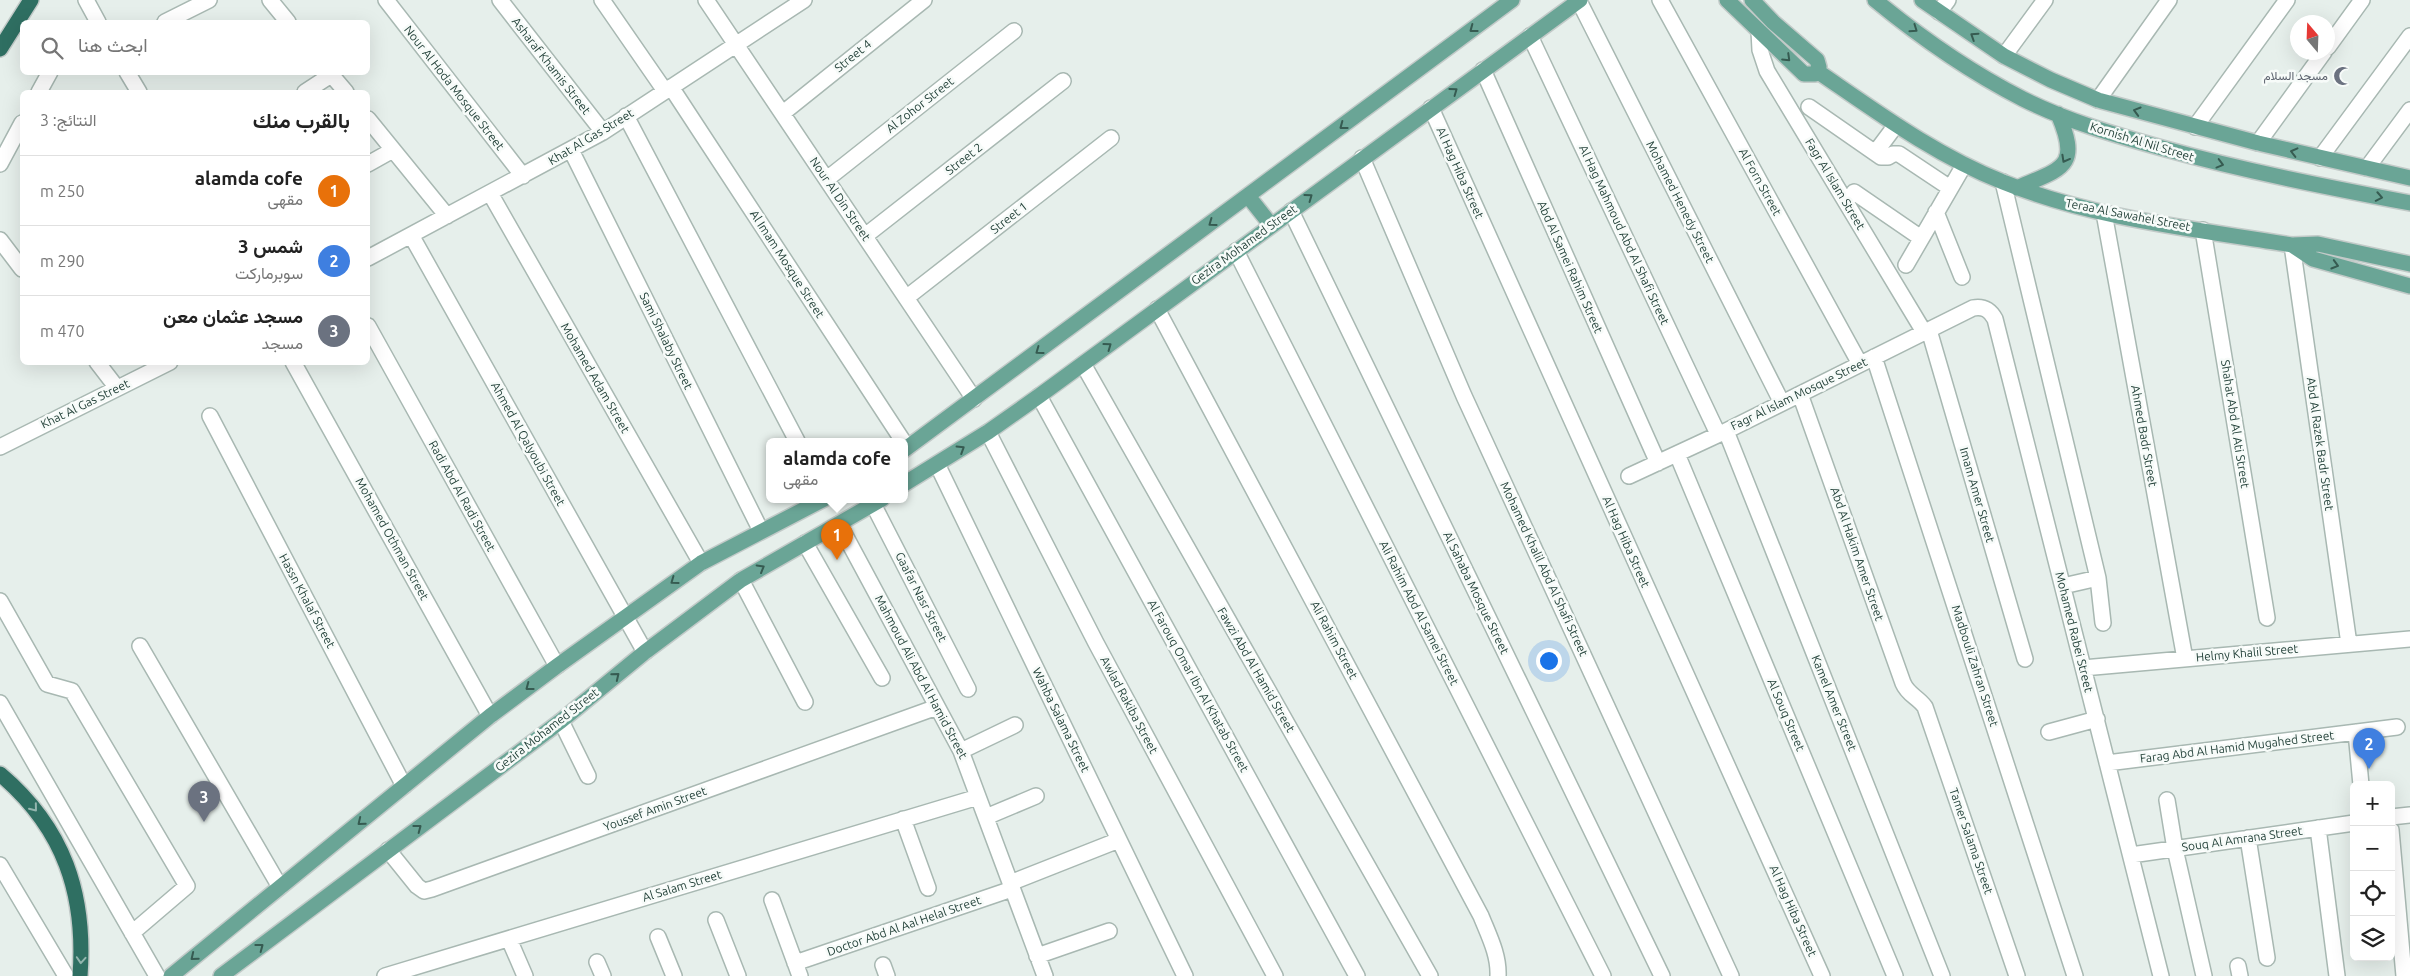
<!DOCTYPE html>
<html lang="ar">
<meta charset="utf-8">
<style>
body{margin:0;font-family:Ubuntu,Vazirmatn,sans-serif;background:#f6f6f6;color:#222;direction:rtl}
.controls{position:absolute;right:15px;bottom:15px;display:grid;overflow:hidden;border-radius:8px;box-shadow:0 5px 20px #0002}
.controls button{width:45px;height:45px;display:grid;place-items:center;padding:0;border:0;border-bottom:1px solid #e0e0e0;background:#fff;color:#222;font:25px sans-serif}
.compass{position:absolute;left:2290px;top:15px;width:45px;height:45px;border-radius:50%;background:#fff;box-shadow:0 5px 20px #0002;rotate:341deg}
.you{position:absolute;left:1548px;top:660px;width:18px;height:18px;margin:-12px;border:4px solid #fff;border-radius:50%;background:#1a73e8;box-shadow:0 0 0 8px #1a73e833}
.badge{display:grid;place-items:center;width:32px;height:32px;border-radius:50%;background:#111827;color:#fff;font-size:16px;font-weight:700}
.pin{position:absolute;translate:-50% -41px;filter:drop-shadow(0 1px 2px #0008)}
.pin::after{content:'';position:absolute;top:26px;width:18px;height:15px;background:inherit;clip-path:polygon(0 0,100% 0,50% 100%)}
.popup{position:absolute;left:766px;top:438px;width:142px;height:65px;box-sizing:border-box;display:grid;place-content:center;border-radius:8px;background:#fff;filter:drop-shadow(0 1px 4px #0005);font-size:16px;white-space:nowrap;color:#767676}
.popup b{font-size:19px;color:#222}
.popup::after{content:'';position:absolute;left:50%;top:100%;margin-left:-10px;border:10px solid transparent;border-top-color:#fff}
.list{margin:0;padding:0;list-style:none}
h2{display:flex;justify-content:space-between;align-items:center;height:65px;margin:0;padding:0 20px;font-size:21px}
h2 small{font-size:16px;font-weight:400;color:#767676}
.list li{display:grid;grid-template-columns:32px 1fr auto;gap:15px;align-items:center;box-sizing:border-box;height:70px;padding:0 20px;border-top:1px solid #e0e0e0}
.list b{display:block;font-size:19px;white-space:nowrap}
.list p{margin:0;font-size:16px;white-space:nowrap;color:#767676}
.list em{font-size:16px;font-style:normal;color:#767676}
.icon{flex:none;width:28px;height:28px;fill:none;stroke:currentColor;stroke-width:2;stroke-linecap:round;stroke-linejoin:round}
.map{position:relative;flex:none;width:2410px;height:976px;overflow:hidden;direction:ltr}
.search{position:absolute;background:#fff;box-shadow:0 5px 20px #0002;left:20px;top:20px;width:350px;height:55px;display:flex;align-items:center;gap:12px;box-sizing:border-box;padding:0 18px;border-radius:8px;color:#767676;font-size:19px}
.panel{position:absolute;background:#fff;box-shadow:0 5px 20px #0002;left:20px;top:90px;width:350px;height:275px;border-radius:8px;direction:rtl}
.map>svg:first-child{display:block}
</style>
<div class="map">
<svg width="2410" height="976" viewBox="0 0 2410 976">
<rect width="100%" height="100%" fill="#e6efeb"/>
<g fill="none" stroke-linecap="round" stroke-linejoin="round">
<g stroke="#a8b8b2" stroke-width="18">
<path id="minor" d="M86 0 98 22
M270 0 288 22
M386 0 523 176
M500 0 603 132
M602 0 665 91
M706 0 974 399
M1660 0 1860 364
M1579 1 1782 403
M1939 12 1948 0
M165 22 209 0
M1759 31 1760 50 1767 71 1924 332
M1530 36 1718 434
M2328 47 2362 0
M2004 56 2045 0
M1483 70 1658 463
M127 72 139 92
M329 72 346 92
M671 87 903 441
M39 92 50 72
M305 92 331 75
M2098 100 2169 0
M1809 107 1881 157H1888L1893 154H1899L1950 188
M1431 108 1822 976
M783 113 924 0
M626 116 797 441
M368 119 447 216
M2195 127 2287 0
M2258 143 2324 52
M571 150 761 531
M1875 153 1896 125
M1362 158 1464 396 1731 976
M2320 158 2410 36
M0 164 22 123
M368 164 393 150
M2367 168 2410 110
M827 179 1014 31
M2003 182 2098 578 2103 623
M1854 192 1921 238
M490 193 701 563
M1291 211 1662 976
M1936 212 1962 277
M2104 213 2185 659
M2203 230 2267 618
M411 235 645 652
M865 236 1063 81
M0 240 22 269
M2292 245 2349 644
M1236 251 1603 976
M368 258 603 132 804 0
M1906 265 1964 165
M906 298 1111 138
M1157 309 1481 916C1489 936 1499 955 1498 976
M368 326 557 666
M1929 330 2025 659
M1874 357 2075 976
M97 362 117 388
M293 362 490 716
M1083 364 1430 976
M1800 394 1903 683C1908 695 1918 697 1925 707L2017 976
M1039 396 1357 976
M210 416 404 786
M1726 431 1942 976
M988 432 1096 643 1275 976
M0 447 170 362
M1677 454 1895 976
M937 464 1185 976
M1629 476 1726 431 1973 308C1984 306 1990 310 1995 319L2161 976
M873 504 968 689
M839 524 961 751 1045 976
M805 543 882 678
M741 580 805 702
M2063 586 2098 578
M0 601 47 684 72 691 187 886 132 933
M140 646 280 887
M2083 668 2410 639
M0 703 157 976
M561 721 588 776
M2049 732 2097 719
M2356 732 2361 785
M961 751 1015 725
M2107 763 2397 727
M2167 800 2175 849 2204 976
M986 817 1036 796
M2391 817 2410 815
M903 819 928 888
M2318 828 2337 976
M2391 830 2404 976
M2248 838 2267 958
M388 850 417 886 424 891 432 889 937 707
M2131 855 2354 823
M0 865 66 976
M1010 883 1119 840
M772 900 800 976
M716 920 738 976
M658 937 674 976
M509 939 525 976
M1037 956 1109 931
M597 962 603 976
M795 963 1012 889
M883 965 887 976
M2238 966 2240 976
M385 976 978 797"/>
</g>
<g stroke="#c2cac8" stroke-width="18">
<path id="major" d="M1727 0 1804 74H1815L1819 67 1817 60 1773 22 1752 0
M1875 0C1920 37 1970 72 2023 99 2067 121 2115 135 2162 148 2244 171 2327 187 2410 203
M1922 0 2004 56 2051 80 2098 100 2258 143 2410 178
M1817 71C1877 112 1935 155 2003 182 2094 219 2195 229 2292 245L2318 244 2410 264
M2017 188C2063 168 2081 167 2058 114
M1248 196 1271 225
M2292 245 2313 259 2410 286
M904 450 1512 0
M904 484 988 432 1039 396 1580 0
M171 976 490 716 557 666 701 563 824 499
M221 976 561 721 645 652 741 580 882 499"/>
</g>
<g stroke="#c2cac8" stroke-width="18">
<path id="highway" d="M0 49 31 0
M0 774C64 828 86 894 80 976"/>
</g>
<use href="#minor" stroke="#fff" stroke-width="15"/>
<use href="#major" stroke="#6aa596" stroke-width="15"/>
<use href="#highway" stroke="#2f6f62" stroke-width="15"/>
</g>
<defs><path id="oneway-chevron" d="M-2-3.5L2.5 0L-2 3.5" fill="none" stroke-width="1.6" stroke-linecap="round" stroke-linejoin="round" transform="scale(1.25)"/></defs>
<g stroke="#365b51">
<use href="#oneway-chevron" transform="translate(1473 29) rotate(143)"/>
<use href="#oneway-chevron" transform="translate(1914 29) rotate(35)"/>
<use href="#oneway-chevron" transform="translate(1974 36) rotate(-147)"/>
<use href="#oneway-chevron" transform="translate(1787 58) rotate(44)"/>
<use href="#oneway-chevron" transform="translate(1454 91) rotate(-36)"/>
<use href="#oneway-chevron" transform="translate(2137 111) rotate(-164)"/>
<use href="#oneway-chevron" transform="translate(1343 126) rotate(143)"/>
<use href="#oneway-chevron" transform="translate(2294 152) rotate(-166)"/>
<use href="#oneway-chevron" transform="translate(2065 159) rotate(119)"/>
<use href="#oneway-chevron" transform="translate(2220 164) rotate(15)"/>
<use href="#oneway-chevron" transform="translate(1309 197) rotate(-36)"/>
<use href="#oneway-chevron" transform="translate(2379 197) rotate(11)"/>
<use href="#oneway-chevron" transform="translate(1212 223) rotate(144)"/>
<use href="#oneway-chevron" transform="translate(2335 265) rotate(16)"/>
<use href="#oneway-chevron" transform="translate(1108 346) rotate(-36)"/>
<use href="#oneway-chevron" transform="translate(1039 351) rotate(144)"/>
<use href="#oneway-chevron" transform="translate(961 449) rotate(-32)"/>
<use href="#oneway-chevron" transform="translate(761 568) rotate(-30)"/>
<use href="#oneway-chevron" transform="translate(674 581) rotate(144)"/>
<use href="#oneway-chevron" transform="translate(616 676) rotate(-39)"/>
<use href="#oneway-chevron" transform="translate(529 687) rotate(143)"/>
<use href="#oneway-chevron" transform="translate(361 822) rotate(141)"/>
<use href="#oneway-chevron" transform="translate(418 828) rotate(-37)"/>
<use href="#oneway-chevron" transform="translate(260 947) rotate(-37)"/>
<use href="#oneway-chevron" transform="translate(194 957) rotate(141)"/>
</g>
<g stroke="#93b5ae">
<use href="#oneway-chevron" transform="translate(34 808) rotate(51)"/>
<use href="#oneway-chevron" transform="translate(81 960) rotate(94)"/>
</g>
<defs>
<g id="mosque-bare" transform="scale(1.5)"><path d="M3.5-4.9A6 6 0 1 0 3.5 4.9A5 5 0 1 1 3.5-4.9Z" fill="#6b7280" stroke="#f7fbf9" stroke-width="2.5" paint-order="stroke"/></g>
</defs>
<g fill-rule="evenodd">
<use href="#mosque-bare" x="2343" y="76"/>
</g>
<g text-anchor="middle" stroke-width="5" stroke-linejoin="round" paint-order="stroke">
<g font-size="12" fill="#24423a" stroke="#f7fbf9">
<text transform="translate(853 56) rotate(-39)" y="4">Street 4</text>
<text transform="translate(551 66) rotate(52)" y="4">Asharaf Khamis Street</text>
<text transform="translate(454 88) rotate(52)" y="4">Nour Al Hoda Mosque Street</text>
<text transform="translate(920 105) rotate(-38)" y="4">Al Zohor Street</text>
<text transform="translate(591 137) rotate(-31)" y="4">Khat Al Gas Street</text>
<text transform="translate(2142 142) rotate(17)" y="4">Kornish Al Nil Street</text>
<text transform="translate(964 159) rotate(-38)" y="4">Street 2</text>
<text transform="translate(1460 173) rotate(66)" y="4">Al Hag Hiba Street</text>
<text transform="translate(1760 182) rotate(61)" y="4">Al Forn Street</text>
<text transform="translate(1835 184) rotate(59)" y="4">Fagr Al Islam Street</text>
<text transform="translate(840 199) rotate(56)" y="4">Nour Al Din Street</text>
<text transform="translate(1680 202) rotate(63)" y="4">Mohamed Henedy Street</text>
<text transform="translate(2128 215) rotate(11)" y="4">Teraa Al Sawahel Street</text>
<text transform="translate(1009 218) rotate(-38)" y="4">Street 1</text>
<text transform="translate(1624 235) rotate(65)" y="4">Al Hag Mahmoud Abd Al Shafi Street</text>
<text transform="translate(1244 245) rotate(-36)" y="4">Gezira Mohamed Street</text>
<text transform="translate(787 264) rotate(57)" y="4">Al Imam Mosque Street</text>
<text transform="translate(1570 267) rotate(66)" y="4">Abd Al Samei Rahim Street</text>
<text transform="translate(666 341) rotate(64)" y="4">Sami Shalaby Street</text>
<text transform="translate(595 378) rotate(60)" y="4">Mohamed Adam Street</text>
<text transform="translate(1799 394) rotate(-26)" y="4">Fagr Al Islam Mosque Street</text>
<text transform="translate(85 404) rotate(-26)" y="4">Khat Al Gas Street</text>
<text transform="translate(2235 424) rotate(81)" y="4">Shahat Abd Al Ati Street</text>
<text transform="translate(2144 436) rotate(80)" y="4">Ahmed Badr Street</text>
<text transform="translate(528 444) rotate(61)" y="4">Ahmed Al Qalyoubi Street</text>
<text transform="translate(2320 444) rotate(82)" y="4">Abd Al Razek Badr Street</text>
<text transform="translate(1977 495) rotate(74)" y="4">Imam Amer Street</text>
<text transform="translate(462 496) rotate(61)" y="4">Radi Abd Al Radi Street</text>
<text transform="translate(392 539) rotate(61)" y="4">Mohamed Othman Street</text>
<text transform="translate(1626 542) rotate(66)" y="4">Al Hag Hiba Street</text>
<text transform="translate(1857 554) rotate(71)" y="4">Abd Al Hakim Amer Street</text>
<text transform="translate(1544 569) rotate(65)" y="4">Mohamed Khalil Abd Al Shafi Street</text>
<text transform="translate(1476 593) rotate(64)" y="4">Al Sahaba Mosque Street</text>
<text transform="translate(921 597) rotate(63)" y="4">Gaafar Nasr Street</text>
<text transform="translate(307 601) rotate(62)" y="4">Hassn Khalaf Street</text>
<text transform="translate(1419 613) rotate(63)" y="4">Ali Rahim Abd Al Samei Street</text>
<text transform="translate(2074 632) rotate(76)" y="4">Mohamed Rabei Street</text>
<text transform="translate(1334 640) rotate(62)" y="4">Ali Rahim Street</text>
<text transform="translate(2247 653) rotate(-5)" y="4">Helmy Khalil Street</text>
<text transform="translate(1975 666) rotate(72)" y="4">Madbouli Zahran Street</text>
<text transform="translate(1256 670) rotate(60)" y="4">Fawzi Abd Al Hamid Street</text>
<text transform="translate(921 677) rotate(62)" y="4">Mahmoud Ali Abd Al Hamid Street</text>
<text transform="translate(1198 686) rotate(61)" y="4">Al Farouq Omar Ibn Al Khatab Street</text>
<text transform="translate(1834 703) rotate(68)" y="4">Kamel Amer Street</text>
<text transform="translate(1129 705) rotate(62)" y="4">Awlad Rakiba Street</text>
<text transform="translate(1786 715) rotate(67)" y="4">Al Souq Street</text>
<text transform="translate(1061 720) rotate(64)" y="4">Wahba Salama Street</text>
<text transform="translate(547 730) rotate(-38)" y="4">Gezira Mohamed Street</text>
<text transform="translate(2237 747) rotate(-7)" y="4">Farag Abd Al Hamid Mugahed Street</text>
<text transform="translate(655 809) rotate(-20)" y="4">Youssef Amin Street</text>
<text transform="translate(2242 839) rotate(-8)" y="4">Souq Al Amrana Street</text>
<text transform="translate(1971 841) rotate(71)" y="4">Tamer Salama Street</text>
<text transform="translate(682 886) rotate(-17)" y="4">Al Salam Street</text>
<text transform="translate(1793 911) rotate(66)" y="4">Al Hag Hiba Street</text>
<text transform="translate(904 926) rotate(-19)" y="4">Doctor Abd Al Aal Helal Street</text>
</g>
<g font-size="12" fill="#5b616d" stroke="#f7fbf9" text-anchor="end">
<text x="2328" y="80">مسجد السلام</text>
</g>
</g>
</svg>
<div class="controls">
<button>+</button>
<button>−</button>
<button><svg class="icon" aria-label="locate" viewBox="0 0 24 24"><circle cx="12" cy="12" r="6"/><path d="M12 2v4M12 18v4M2 12h4M18 12h4"/></svg></button>
<button><svg class="icon" aria-label="layers" viewBox="0 0 24 24"><path d="M12 4l9 5-9 5-9-5zM3 14l9 5 9-5"/></svg></button>
</div>
<svg class="compass" viewBox="-18 -18 36 36"><path d="M0-13l5 13h-10z" fill="#e53935"/><path d="M0 13l5-13h-10z" fill="#767676"/></svg>
<div class="you"></div>
<div class="pin badge" style="left:837px;top:560px;background:#e8710a">1</div>
<div class="popup"><b>alamda cofe</b>مقهى</div>
<div class="pin badge" style="left:2369px;top:769px;background:#3f7fe0">2</div>
<div class="pin badge" style="left:204px;top:822px;background:#6b7280">3</div>
<div class="search"><svg class="icon" aria-label="search" viewBox="0 0 24 24"><circle cx="10" cy="10" r="6"/><path d="M15 15l6 6"/></svg>ابحث هنا</div>
<section class="panel">
<h2>بالقرب منك<small>النتائج: 3</small></h2>
<ul class="list">
<li><span class="badge" style="background:#e8710a">1</span><div><b>alamda cofe</b><p>مقهى</p></div><em>250 m</em></li>
<li><span class="badge" style="background:#3f7fe0">2</span><div><b>شمس 3</b><p>سوبرماركت</p></div><em>290 m</em></li>
<li><span class="badge" style="background:#6b7280">3</span><div><b>مسجد عثمان معن</b><p>مسجد</p></div><em>470 m</em></li>
</ul>
</section>
</div>
